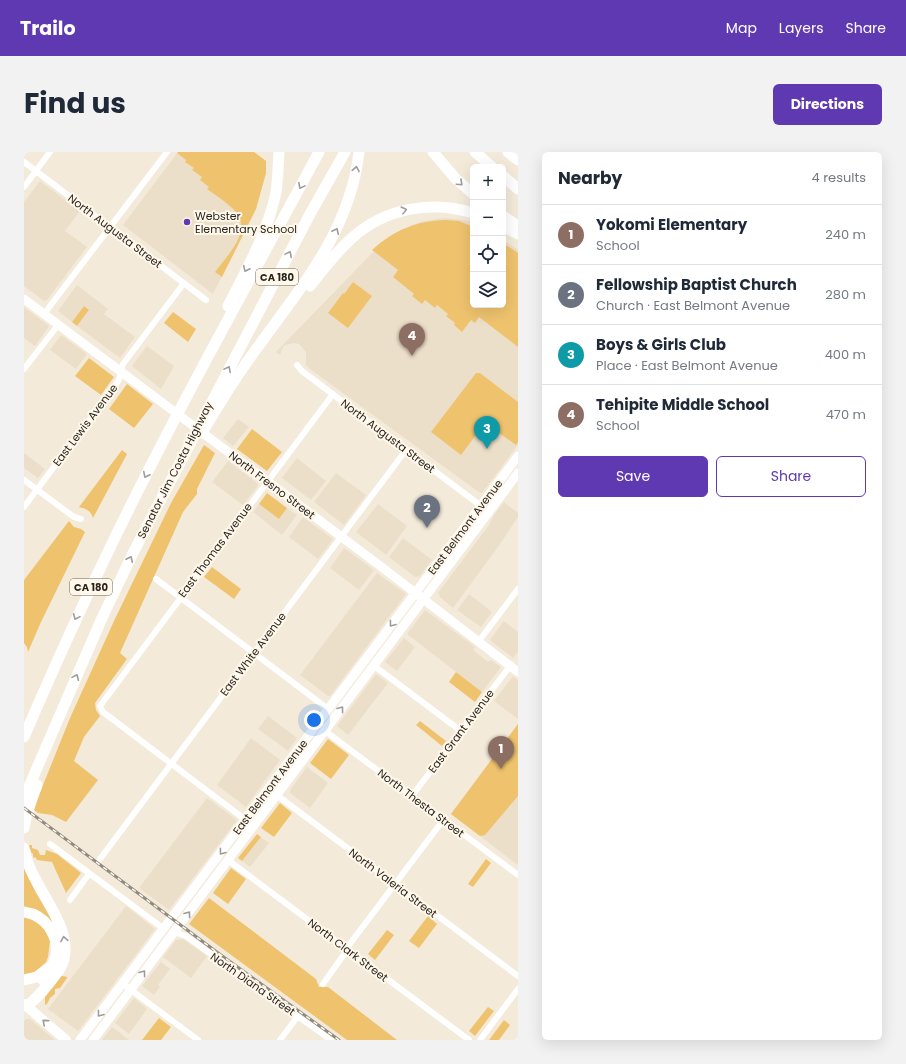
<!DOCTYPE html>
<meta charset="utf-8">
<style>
body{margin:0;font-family:Poppins,sans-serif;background:#f2f2f3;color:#1f2937}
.controls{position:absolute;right:12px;top:12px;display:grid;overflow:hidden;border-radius:6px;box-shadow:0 4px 16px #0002}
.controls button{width:36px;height:36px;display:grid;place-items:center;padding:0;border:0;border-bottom:1px solid #e0e1e3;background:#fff;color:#1f2937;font:20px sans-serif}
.you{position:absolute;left:290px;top:568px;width:14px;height:14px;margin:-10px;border:3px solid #fff;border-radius:50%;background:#1a73e8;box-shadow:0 0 0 6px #1a73e833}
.badge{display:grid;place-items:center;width:26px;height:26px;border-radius:50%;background:#5f39b1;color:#fff;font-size:13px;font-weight:700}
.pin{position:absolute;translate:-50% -33px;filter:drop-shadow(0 1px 2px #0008)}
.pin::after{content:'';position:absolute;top:21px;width:14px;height:12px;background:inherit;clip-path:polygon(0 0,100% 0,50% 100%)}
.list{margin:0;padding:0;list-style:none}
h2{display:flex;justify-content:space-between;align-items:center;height:52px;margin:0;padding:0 16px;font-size:17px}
h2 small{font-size:13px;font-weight:400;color:#747a83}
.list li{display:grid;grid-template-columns:26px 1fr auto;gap:12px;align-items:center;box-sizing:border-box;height:60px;padding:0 16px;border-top:1px solid #e0e1e3}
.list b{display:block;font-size:15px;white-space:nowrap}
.list p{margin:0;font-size:13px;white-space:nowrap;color:#747a83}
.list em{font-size:13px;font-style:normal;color:#747a83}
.actions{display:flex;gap:8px;padding:12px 16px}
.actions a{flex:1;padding:9px 0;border:1px solid #5f39b1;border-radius:6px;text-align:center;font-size:14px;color:#5f39b1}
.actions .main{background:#5f39b1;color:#fff}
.icon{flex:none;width:22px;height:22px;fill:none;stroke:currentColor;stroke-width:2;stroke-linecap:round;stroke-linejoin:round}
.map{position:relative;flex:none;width:494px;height:888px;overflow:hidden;border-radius:6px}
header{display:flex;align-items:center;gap:24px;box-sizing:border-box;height:56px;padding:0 20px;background:#5f39b1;color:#fff}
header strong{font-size:19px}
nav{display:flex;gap:22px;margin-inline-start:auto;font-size:14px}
.intro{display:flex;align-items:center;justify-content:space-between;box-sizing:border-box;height:96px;padding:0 24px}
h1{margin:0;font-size:28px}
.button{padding:10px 18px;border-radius:6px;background:#5f39b1;color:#fff;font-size:14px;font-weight:700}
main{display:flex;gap:24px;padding:0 24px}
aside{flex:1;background:#fff;border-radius:6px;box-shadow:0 4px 16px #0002}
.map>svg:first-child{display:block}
</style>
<header>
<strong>Trailo</strong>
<nav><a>Map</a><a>Layers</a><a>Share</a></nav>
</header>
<div class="intro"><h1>Find us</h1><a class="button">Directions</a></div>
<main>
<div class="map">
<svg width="494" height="888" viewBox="0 0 494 888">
<rect width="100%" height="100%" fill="#f3eada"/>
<path fill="#ecdfc9" d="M154 0H230L242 9V21L232 57 189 142 99 73Z
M16 29 56 59 41 79 63 95 23 148 20 149 0 134V50Z
M420 66 433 67 449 70V153H479V88L494 98V293L458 341H456L286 217 282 213V200L275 192 270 191 262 193 259 195 256 203 252 200 354 95 368 83 388 73 399 69Z
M53 133 84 157 80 162 111 185 96 206 53 174 65 158 61 155 48 170 34 159Z
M0 155 25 174 11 194 0 186Z
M37 183 63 202 52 217 26 198Z
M123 194 150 214 137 237 108 214Z
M214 267 225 275 209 294 199 286Z
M0 301 21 317 14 326 0 316Z
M273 306 302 329 287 348 258 326Z
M204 309 233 331 234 334 219 353 188 330Z
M312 321 342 343 320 373 290 350Z
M480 350 494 361V365L474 395 429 456 416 445 414 441 465 373 470 363Z
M235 352 255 367 263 356 273 363 258 383 229 360Z
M354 352 383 374 362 403 332 380Z
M279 365 309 387 294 407 265 385Z
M379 386 408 408 396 424 391 425 365 405Z
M320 396 350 418 335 438 306 416Z
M353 421 382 442 306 544H304L276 523Z
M445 442 468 460 457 475 433 458Z
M401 458 451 495 449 498 464 510 467 508 477 515 458 540 383 482Z
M480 469 494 480V500L489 506 466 488Z
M380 486 391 495 373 519 361 510Z
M352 522 364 531 324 583 313 574Z
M489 524 494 528V567L470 549Z
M244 564 273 586 264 599 234 577Z
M494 572V713L427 662Z
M227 586 256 608 222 655 193 633Z
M283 615 304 631 286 656 266 641V638Z
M183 646 213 668 145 758 115 736Z
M237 685 245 691 226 715 218 709Z
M102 754 131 777 54 879 24 857Z
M159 787 183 804 167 826 139 805 152 788Z
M137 810 146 817 134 833 136 835 130 843 118 834Z
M110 846 123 857 105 882 91 871Z
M2 867H6L31 888H0V869Z
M88 875 91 877 105 888H78Z"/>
<path fill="#efc36e" d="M154 0H230L242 9V21L232 57 198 125 191 120C205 101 231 77 208 56 201 49 191 43 183 37L185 35 176 28 178 25 168 18 170 16 161 10 162 8 153 1Z
M422 68 435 69 449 75V153H479V91L494 101V195L455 165 451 171 447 168 438 180 430 173 431 171 422 164 424 162 413 153 411 156 401 148 398 152 388 144 390 142 369 125 374 118 348 98C370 78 392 69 422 68Z
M329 130 348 144 324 176 304 161 319 141 320 142Z
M60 154 65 158 53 174 48 170Z
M149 160 172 177 164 190 140 171Z
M65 206 90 225 77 243 51 224Z
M452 221H456L494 250V290L492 293 461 271 437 303 407 280Z
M103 232 129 252 110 276 85 257Z
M228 277 258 300 243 319 213 297Z
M180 293 191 301 173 337V342L159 360 96 501 103 507 71 551 72 558 76 564 60 585 50 609 74 628 42 670 28 663 14 661 10 658 13 648 46 566 90 469 147 351Z
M98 298 103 302 69 366C67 359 63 357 55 355Z
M243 341 263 356 255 367 235 352Z
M45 369 50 375 57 377 61 380 17 470 4 500 3 495 0 491V428Z
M188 415 217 437 210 447 180 425Z
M432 520 458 540 451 550 425 530Z
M396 569 422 589 418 594 392 573Z
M494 572V644L461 683 456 684 427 662Z
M304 587 325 603 307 627 286 611Z
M256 651 268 661 250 685 237 676Z
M233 682 237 685 218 709 214 706Z
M5 693H8V696L14 698 16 703H21L22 698 33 702 57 721 42 741 28 710 13 708 12 706 9 705V702L7 700V698L4 695Z
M462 707 467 711 449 735 444 732Z
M0 716 11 739 31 773 0 757Z
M207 716 222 727 204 752 189 741Z
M185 746 292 827 295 835H304L373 888H323L165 772Z
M404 764 413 772 395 796 385 789Z
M0 765 9 768 20 776 26 789 24 805 22 810 12 819 0 824Z
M363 778 370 783 351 808 344 802Z
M39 824 43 825V826L36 836 31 837V842L26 846 23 852 21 853V845L35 825Z
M464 855 470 859 451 884 445 879Z
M135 866 147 875 137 888H118Z
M480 868 486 873 475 888H465Z"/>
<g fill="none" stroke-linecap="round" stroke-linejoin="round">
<path stroke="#fff" stroke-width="6" d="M0 10 182 148
M0 35 26 0
M20 162 143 0
M273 213 278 219 457 354
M0 217 34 173
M0 328 50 365 57 367
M0 355 95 228 99 212 160 131
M132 427 304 557
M455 489 494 437
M349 513 437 579
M301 579 494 723
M250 641 494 824
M388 644 486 514
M223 669 79 560 76 554 309 242
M26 692 140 777
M76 707 382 298
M204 708 445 888
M46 748 65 722
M148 783 153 781 162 784 307 888
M99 832 174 888
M299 832 321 801 325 793 420 667
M256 888 274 864
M456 888 494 837"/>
<path stroke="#fff" stroke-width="9" d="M0 147 355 413 494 520
M56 888 494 304
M69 888 494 321"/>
<path stroke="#fff" stroke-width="10" d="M0 852 42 888"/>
<path stroke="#fff" stroke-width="11" d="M409 0 431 26 449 42
M451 0 468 15
M484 0 494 8
M479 24 494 37
M479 64 494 74
M479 74 494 82
M286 134C299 118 312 100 328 86 361 56 408 48 449 61
M204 154C221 121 245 77 252 40 254 27 254 14 255 0
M178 281C196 250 215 220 236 192 280 131 326 78 335 0
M0 585C37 499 76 414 118 331 174 219 236 110 295 0
M0 646 78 466 109 401 286 62 321 0
M0 676 3 661 13 633
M0 696C5 735 56 777 37 815 34 820 30 825 26 830 19 839 12 847 3 854
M0 760C21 763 35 782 32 803 30 813 25 820 19 828
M0 828 13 825 24 817"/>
<g stroke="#908a7f" stroke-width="3">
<path id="rail" d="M0 656 194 801 315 888"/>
</g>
<use href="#rail" stroke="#fff8ea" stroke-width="1.5" stroke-dasharray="4.5" stroke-linecap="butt"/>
</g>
<defs><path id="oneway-chevron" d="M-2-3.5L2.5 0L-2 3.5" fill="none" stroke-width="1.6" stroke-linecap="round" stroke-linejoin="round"/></defs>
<g stroke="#9e9d9a">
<use href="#oneway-chevron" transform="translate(332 17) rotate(-79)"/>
<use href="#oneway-chevron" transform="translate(436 31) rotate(43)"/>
<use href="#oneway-chevron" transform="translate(277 34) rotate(118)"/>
<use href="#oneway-chevron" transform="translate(380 58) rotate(-14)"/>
<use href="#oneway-chevron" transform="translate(312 79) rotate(-65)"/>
<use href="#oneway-chevron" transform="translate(265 102) rotate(-62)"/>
<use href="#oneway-chevron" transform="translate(222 117) rotate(116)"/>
<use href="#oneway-chevron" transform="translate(204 217) rotate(-62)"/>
<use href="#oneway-chevron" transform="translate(122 323) rotate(117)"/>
<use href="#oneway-chevron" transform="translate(106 407) rotate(-65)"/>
<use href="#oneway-chevron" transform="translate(52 465) rotate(114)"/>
<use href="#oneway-chevron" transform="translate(368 472) rotate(127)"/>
<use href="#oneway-chevron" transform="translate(52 525) rotate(-66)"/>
<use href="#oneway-chevron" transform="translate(317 557) rotate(-53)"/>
<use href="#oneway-chevron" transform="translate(198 700) rotate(127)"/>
<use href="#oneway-chevron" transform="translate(164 762) rotate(-53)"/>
<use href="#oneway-chevron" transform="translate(40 787) rotate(-100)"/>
<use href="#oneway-chevron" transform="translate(119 821) rotate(-53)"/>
<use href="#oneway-chevron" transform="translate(76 862) rotate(127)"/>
<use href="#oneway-chevron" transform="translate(21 870) rotate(-139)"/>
</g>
<circle fill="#5f39b1" stroke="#fff8ea" stroke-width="1.5" cx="163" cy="70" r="4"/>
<g text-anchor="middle" stroke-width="4" stroke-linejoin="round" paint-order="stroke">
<g fill="#fff8ea" stroke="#68645c" stroke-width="1">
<rect x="232" y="117" width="42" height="16" rx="3"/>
<rect x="46" y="427" width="42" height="16" rx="3"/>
</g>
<g font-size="10" font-weight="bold" fill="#28251f">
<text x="253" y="129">CA 180</text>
<text x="67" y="439">CA 180</text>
</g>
<g font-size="11" fill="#28251f" stroke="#fff8ea" text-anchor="start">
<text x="171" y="68">Webster<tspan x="171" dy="13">Elementary School</tspan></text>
</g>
<g font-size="11" fill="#28251f" stroke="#fff8ea">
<text transform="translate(91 79) rotate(37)" y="4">North Augusta Street</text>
<text transform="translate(61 273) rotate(-53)" y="4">East Lewis Avenue</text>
<text transform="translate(364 284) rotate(37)" y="4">North Augusta Street</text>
<text transform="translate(151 318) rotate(-63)" y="4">Senator Jim Costa Highway</text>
<text transform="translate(248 333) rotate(37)" y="4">North Fresno Street</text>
<text transform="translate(441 375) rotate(-53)" y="4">East Belmont Avenue</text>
<text transform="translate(191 398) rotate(-53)" y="4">East Thomas Avenue</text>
<text transform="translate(229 502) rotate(-53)" y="4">East White Avenue</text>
<text transform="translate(437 579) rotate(-53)" y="4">East Grant Avenue</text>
<text transform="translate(246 635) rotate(-53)" y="4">East Belmont Avenue</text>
<text transform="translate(397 651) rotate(37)" y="4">North Thesta Street</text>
<text transform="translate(369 731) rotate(37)" y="4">North Valeria Street</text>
<text transform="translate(324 798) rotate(37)" y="4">North Clark Street</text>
<text transform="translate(229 832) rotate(35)" y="4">North Diana Street</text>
</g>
</g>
</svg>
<div class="controls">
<button>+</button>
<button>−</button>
<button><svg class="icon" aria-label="locate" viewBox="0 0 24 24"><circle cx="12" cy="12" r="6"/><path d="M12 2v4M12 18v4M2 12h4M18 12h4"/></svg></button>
<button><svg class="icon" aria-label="layers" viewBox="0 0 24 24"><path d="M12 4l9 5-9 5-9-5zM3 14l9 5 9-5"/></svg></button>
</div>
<div class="you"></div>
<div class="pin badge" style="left:477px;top:617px;background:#8d6e63">1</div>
<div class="pin badge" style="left:403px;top:376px;background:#6b7280">2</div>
<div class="pin badge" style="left:463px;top:297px;background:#0f9aa8">3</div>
<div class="pin badge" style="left:388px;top:204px;background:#8d6e63">4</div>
</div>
<aside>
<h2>Nearby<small>4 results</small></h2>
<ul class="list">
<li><span class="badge" style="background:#8d6e63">1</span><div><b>Yokomi Elementary</b><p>School</p></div><em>240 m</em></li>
<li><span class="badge" style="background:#6b7280">2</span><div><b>Fellowship Baptist Church</b><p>Church · East Belmont Avenue</p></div><em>280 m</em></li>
<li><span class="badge" style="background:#0f9aa8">3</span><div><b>Boys &amp; Girls Club</b><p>Place · East Belmont Avenue</p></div><em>400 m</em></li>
<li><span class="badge" style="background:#8d6e63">4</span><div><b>Tehipite Middle School</b><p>School</p></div><em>470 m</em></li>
</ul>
<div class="actions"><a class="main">Save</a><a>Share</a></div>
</aside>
</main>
